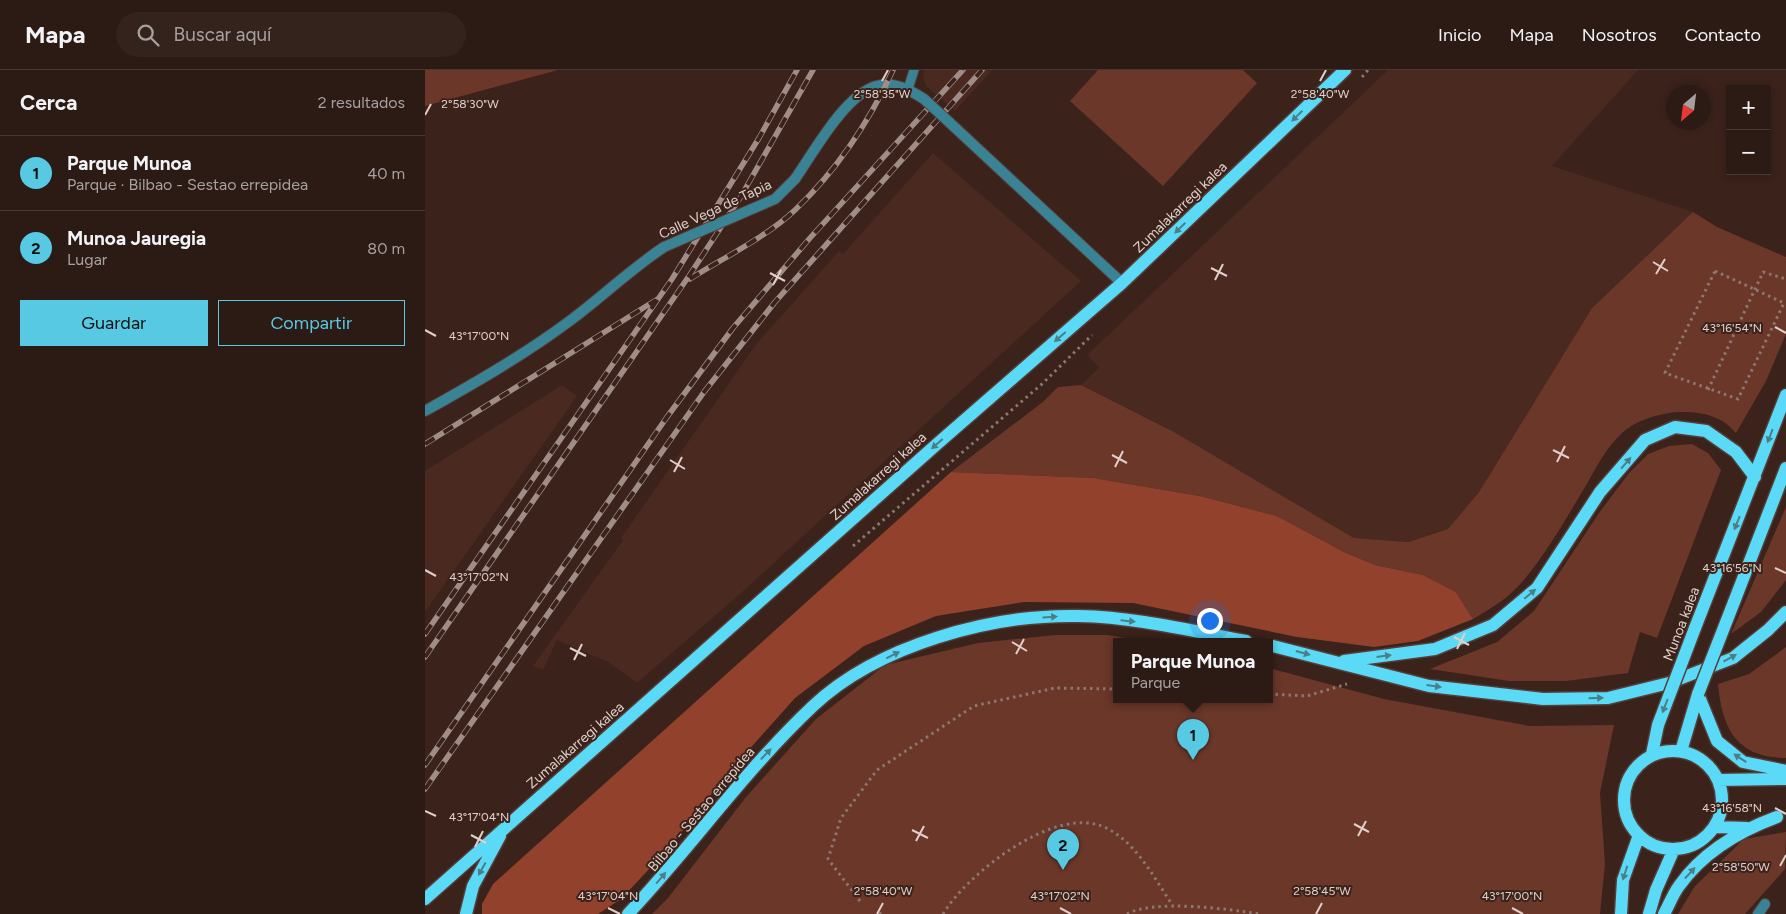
<!DOCTYPE html>
<html lang="es">
<meta charset="utf-8">
<style>
body{margin:0;font-family:Figtree,sans-serif;background:#34231d;color:#f1f3f6}
.controls{position:absolute;right:15px;top:15px;display:grid;overflow:hidden;border-radius:0px;box-shadow:0 2px 8px #0003}
.controls button{width:45px;height:45px;display:grid;place-items:center;padding:0;border:0;border-bottom:1px solid #483834;background:#2c1a14;color:#f1f3f6;font:25px sans-serif}
.compass{position:absolute;left:1241px;top:15px;width:45px;height:45px;border-radius:50%;background:#2c1a14;box-shadow:0 2px 8px #0003;rotate:208deg}
.you{position:absolute;left:784px;top:550px;width:18px;height:18px;margin:-12px;border:4px solid #fff;border-radius:50%;background:#1a73e8;box-shadow:0 0 0 8px #1a73e833}
.badge{display:grid;place-items:center;width:32px;height:32px;border-radius:50%;background:#58c9e3;color:#111;font-size:16px;font-weight:700}
.pin{position:absolute;translate:-50% -41px;filter:drop-shadow(0 1px 2px #0008)}
.pin::after{content:'';position:absolute;top:26px;width:18px;height:15px;background:inherit;clip-path:polygon(0 0,100% 0,50% 100%)}
.popup{position:absolute;left:688px;top:568px;width:160px;height:65px;box-sizing:border-box;display:grid;place-content:center;border-radius:0px;background:#2c1a14;filter:drop-shadow(0 1px 4px #0005);font-size:16px;white-space:nowrap;color:#a6a1a0}
.popup b{font-size:19px;color:#f1f3f6}
.popup::after{content:'';position:absolute;left:50%;top:100%;margin-left:-10px;border:10px solid transparent;border-top-color:#2c1a14}
.list{margin:0;padding:0;list-style:none}
h2{display:flex;justify-content:space-between;align-items:center;height:65px;margin:0;padding:0 20px;font-size:21px}
h2 small{font-size:16px;font-weight:400;color:#a6a1a0}
.list li{display:grid;grid-template-columns:32px 1fr auto;gap:15px;align-items:center;box-sizing:border-box;height:75px;padding:0 20px;border-top:1px solid #483834}
.list b{display:block;font-size:19px;white-space:nowrap}
.list p{margin:0;font-size:16px;white-space:nowrap;color:#a6a1a0}
.list em{font-size:16px;font-style:normal;color:#a6a1a0}
.actions{display:flex;gap:10px;padding:15px 20px}
.actions a{flex:1;padding:11px 0;border:1px solid #58c9e3;border-radius:0px;text-align:center;font-size:18px;color:#58c9e3}
.actions .main{background:#58c9e3;color:#111}
.icon{flex:none;width:28px;height:28px;fill:none;stroke:currentColor;stroke-width:2;stroke-linecap:round;stroke-linejoin:round}
.map{position:relative;flex:none;width:1361px;height:844px;overflow:hidden}
header{display:flex;align-items:center;gap:30px;box-sizing:border-box;height:70px;padding:0 25px;background:#2c1a14;border-bottom:1px solid #483834}
header strong{font-size:24px}
nav{display:flex;gap:28px;margin-inline-start:auto;font-size:18px}
.search{width:350px;height:45px;background:#34231d;display:flex;align-items:center;gap:12px;box-sizing:border-box;padding:0 18px;border-radius:28px;color:#a6a1a0;font-size:19px}
main{display:flex}
aside{flex:1;background:#2c1a14}
.map>svg:first-child{display:block}
</style>
<header>
<strong>Mapa</strong>
<div class="search"><svg class="icon" aria-label="search" viewBox="0 0 24 24"><circle cx="10" cy="10" r="6"/><path d="M15 15l6 6"/></svg>Buscar aquí</div>
<nav><a>Inicio</a><a>Mapa</a><a>Nosotros</a><a>Contacto</a></nav>
</header>
<main>
<aside>
<h2>Cerca<small>2 resultados</small></h2>
<ul class="list">
<li><span class="badge">1</span><div><b>Parque Munoa</b><p>Parque · Bilbao - Sestao errepidea</p></div><em>40 m</em></li>
<li><span class="badge">2</span><div><b>Munoa Jauregia</b><p>Lugar</p></div><em>80 m</em></li>
</ul>
<div class="actions"><a class="main">Guardar</a><a>Compartir</a></div>
</aside>
<div class="map">
<svg width="1361" height="844" viewBox="0 0 1361 844">
<rect width="100%" height="100%" fill="#3b221b"/>
<path fill="#4a2920" d="M499 0H567L530 41 502 17 498 9Z
M963 0H1213L1127 96 1268 142 1167 238 1054 422 1023 459 983 472 929 468 749 362 656 315 674 298 662 285Z
M508 83 656 211 314 525 212 613 183 592 132 570 118 600 108 596 198 470 196 468 332 273 414 181 418 184Z
M137 315 152 326 0 542V401Z"/>
<path fill="#6a3729" d="M0 0H133L0 36Z
M673 0H818L832 13 738 116 645 31Z
M1268 142 1292 157 1361 187V264L1341 311 1311 363C1297 347 1282 343 1261 342 1241 341 1212 349 1197 363 1182 377 1173 394 1163 412 1145 442 1127 474 1106 501 1087 526 1074 534 1048 549L1031 522 998 505 950 495 919 482 852 446 775 426 669 408 526 402 619 331 633 317 656 315 749 362 929 468 983 472 1023 459 1054 422 1167 238Z
M1267 374 1283 383 1296 400 1232 568 1215 562 1203 603 1141 611H1084L1005 599 1072 572 1109 541 1174 443 1204 403 1223 384 1244 376Z
M1361 437V510L1336 542 1306 564Z
M630 565H683L718 571H692V629H844V598L959 629 1105 656 1189 655 1175 723 1180 794 1175 844H227L243 828 321 727 391 649 460 595 553 573Z
M1361 577V688C1312 688 1297 659 1293 614L1324 604Z
M1361 762 1360 799 1320 844H1253L1270 816 1319 769Z"/>
<path fill="#91412c" d="M526 402 669 408 775 426 852 446 919 482 950 495 998 505 1031 522 1048 549 993 571 949 577 872 567 708 533 599 532 511 546 439 576 370 628 303 703 245 777 196 829 173 844H57V834L68 814Z"/>
<g fill="none" stroke-linecap="round" stroke-linejoin="round">
<g stroke="#553e37" stroke-width="11">
<path id="lane" d="M483 19 489 0"/>
</g>
<g stroke="#553e37" stroke-width="12">
<path id="street" d="M524 52 697 213
M370 109C389 82 419 26 451 16 469 11 485 20 499 29
M0 341C50 313 99 285 146 250 178 226 206 199 239 177
M1333 844 1340 834"/>
</g>
<g stroke="#553e37" stroke-width="15">
<path id="primary" d="M1309 532 1361 398
M1270 558 1361 325
M844 575 1004 616 1118 629 1183 628 1244 613 1308 588 1343 560 1361 542
M919 591 1010 579 1068 555 1112 518 1175 422 1220 370 1250 357 1281 361 1311 382 1330 407
M1273 624 1292 671 1318 692 1361 701
M1256 681 1273 624
M1199 730a49 49 0 1 1 98 0a49 49 0 1 1-98 0Z
M1227 684 1233 655
M1293 710 1361 709
M1290 757 1322 758
M0 829 512 374 697 213 920 0
M41 844 48 816 75 766
M203 844C267 776 320 700 388 636 453 575 567 544 654 546 710 547 767 561 821 571
M1196 844 1198 810 1214 765
M1224 844 1231 820 1249 779
M1239 844C1244 835 1248 824 1254 816 1278 782 1314 761 1352 747"/>
</g>
<path stroke="#8c7771" stroke-width="3" stroke-dasharray="2.5 4" stroke-linecap="butt" d="M937 7 943 0
M1290 201 1359 233 1313 329 1240 303Z
M1283 320 1338 202 1361 209
M428 476 617 314 667 265
M844 624 882 626 922 614
M435 831 403 789 416 748 452 700 549 636 630 618 692 619
M454 843 457 844
M518 844C542 804 629 735 679 757 711 771 729 808 748 836
M702 844C729 829 803 839 835 844"/>
<use href="#lane" stroke="#398395" stroke-width="9"/>
<use href="#street" stroke="#398395" stroke-width="10"/>
<use href="#primary" stroke="#5bdaf7" stroke-width="12"/>
<g stroke="#a18d88" stroke-width="5.5">
<path id="rail" d="M265 209C298 188 343 166 370 140 412 100 444 52 468 0
M0 374 231 230
M0 564 247 209 334 68 372 0
M0 587 264 206 315 128 388 0
M0 695 242 347 308 258 385 168 538 0
M0 719 279 322 350 232 557 0"/>
</g>
<use href="#rail" stroke="#3b221b" stroke-width="4" stroke-dasharray="11" stroke-linecap="butt"/>
<g stroke="#553e37" stroke-width="12" stroke-linecap="butt">
<path id="street-bridge" d="M499 29 524 52
M239 177 350 129 370 109"/>
</g>
<g stroke="#553e37" stroke-width="15" stroke-linecap="butt">
<path id="primary-bridge" d="M1273 624 1309 532
M1233 655 1270 558"/>
</g>
<use href="#street-bridge" stroke="#398395" stroke-width="10"/>
<use href="#primary-bridge" stroke="#5bdaf7" stroke-width="12"/>
</g>
<defs><path id="oneway-solid" d="M-6-.8H1V-3.2L6.5 0L1 3.2V.8H-6Z" transform="scale(1.25)"/></defs>
<g fill="#4b7e89">
<use href="#oneway-solid" transform="translate(872 46) rotate(136)"/>
<use href="#oneway-solid" transform="translate(755 158) rotate(136)"/>
<use href="#oneway-solid" transform="translate(635 267) rotate(139)"/>
<use href="#oneway-solid" transform="translate(1345 366) rotate(111)"/>
<use href="#oneway-solid" transform="translate(512 374) rotate(139)"/>
<use href="#oneway-solid" transform="translate(1201 393) rotate(-49)"/>
<use href="#oneway-solid" transform="translate(1312 453) rotate(112)"/>
<use href="#oneway-solid" transform="translate(1105 524) rotate(-40)"/>
<use href="#oneway-solid" transform="translate(625 547) rotate(-3)"/>
<use href="#oneway-solid" transform="translate(703 551) rotate(6)"/>
<use href="#oneway-solid" transform="translate(878 583) rotate(15)"/>
<use href="#oneway-solid" transform="translate(468 585) rotate(-26)"/>
<use href="#oneway-solid" transform="translate(959 586) rotate(-7)"/>
<use href="#oneway-solid" transform="translate(1305 588) rotate(-29)"/>
<use href="#oneway-solid" transform="translate(1009 616) rotate(8)"/>
<use href="#oneway-solid" transform="translate(1171 628) rotate(-2)"/>
<use href="#oneway-solid" transform="translate(1240 636) rotate(111)"/>
<use href="#oneway-solid" transform="translate(341 684) rotate(-46)"/>
<use href="#oneway-solid" transform="translate(1315 688) rotate(-147)"/>
<use href="#oneway-solid" transform="translate(57 799) rotate(119)"/>
<use href="#oneway-solid" transform="translate(1200 803) rotate(108)"/>
<use href="#oneway-solid" transform="translate(1265 803) rotate(-47)"/>
<use href="#oneway-solid" transform="translate(236 808) rotate(-49)"/>
</g>
<path fill="none" stroke="#e0cfca" stroke-width="2" d="M457 11 463 0M895 11 901 0M0 45 6 34M1228 192 1243 201M786 198 802 206M345 203 360 211M1231 204 1240 189M790 210 798 194M348 215 356 200M1350 257 1361 263M0 260 11 266M1128 380 1144 388M687 385 702 393M245 390 260 399M1132 392 1140 376M690 397 698 381M249 402 257 387M1350 498 1361 503M0 500 11 506M1029 567 1044 575M587 572 602 581M145 578 161 586M1032 579 1040 563M591 584 599 569M149 590 157 574M1350 738 1361 744M0 741 11 746M929 754 944 762M487 760 503 768M46 765 61 773M933 766 941 751M491 771 499 756M50 777 58 761M1355 796 1361 785M183 838 195 844M635 838 646 844M1087 838 1098 844M452 844 458 833M891 844 897 833"/>
<g text-anchor="middle" stroke-width="4" stroke-linejoin="round" paint-order="stroke">
<g font-size="14" fill="#e0cfca" stroke="#3b221b">
<text transform="translate(755 137) rotate(-44)" y="5">Zumalakarregi kalea</text>
<text transform="translate(290 139) rotate(-25)" y="5">Calle Vega de Tapia</text>
<text transform="translate(453 406) rotate(-42)" y="5">Zumalakarregi kalea</text>
<text transform="translate(1256 554) rotate(-69)" y="5">Munoa kalea</text>
<text transform="translate(150 675) rotate(-41)" y="5">Zumalakarregi kalea</text>
<text transform="translate(276 739) rotate(-50)" y="5">Bilbao - Sestao errepidea</text>
</g>
</g>
<g font-size="12" text-anchor="middle" fill="#e0cfca" stroke="#3b221b" stroke-width="4" stroke-linejoin="round" paint-order="stroke">
<text x="457" y="28">2°58'35"W</text>
<text x="895" y="28">2°58'40"W</text>
<text x="45" y="38">2°58'30"W</text>
<text x="1307" y="262">43°16'54"N</text>
<text x="54" y="270">43°17'00"N</text>
<text x="1307" y="502">43°16'56"N</text>
<text x="54" y="511">43°17'02"N</text>
<text x="1307" y="742">43°16'58"N</text>
<text x="54" y="751">43°17'04"N</text>
<text x="1316" y="801">2°58'50"W</text>
<text x="458" y="825">2°58'40"W</text>
<text x="897" y="825">2°58'45"W</text>
<text x="183" y="830">43°17'04"N</text>
<text x="635" y="830">43°17'02"N</text>
<text x="1087" y="830">43°17'00"N</text>
</g>
</svg>
<div class="controls">
<button>+</button>
<button>−</button>
</div>
<svg class="compass" viewBox="-18 -18 36 36"><path d="M0-13l5 13h-10z" fill="#e53935"/><path d="M0 13l5-13h-10z" fill="#a6a1a0"/></svg>
<div class="you"></div>
<div class="pin badge" style="left:768px;top:690px">1</div>
<div class="popup"><b>Parque Munoa</b>Parque</div>
<div class="pin badge" style="left:638px;top:800px">2</div>
</div>
</main>
